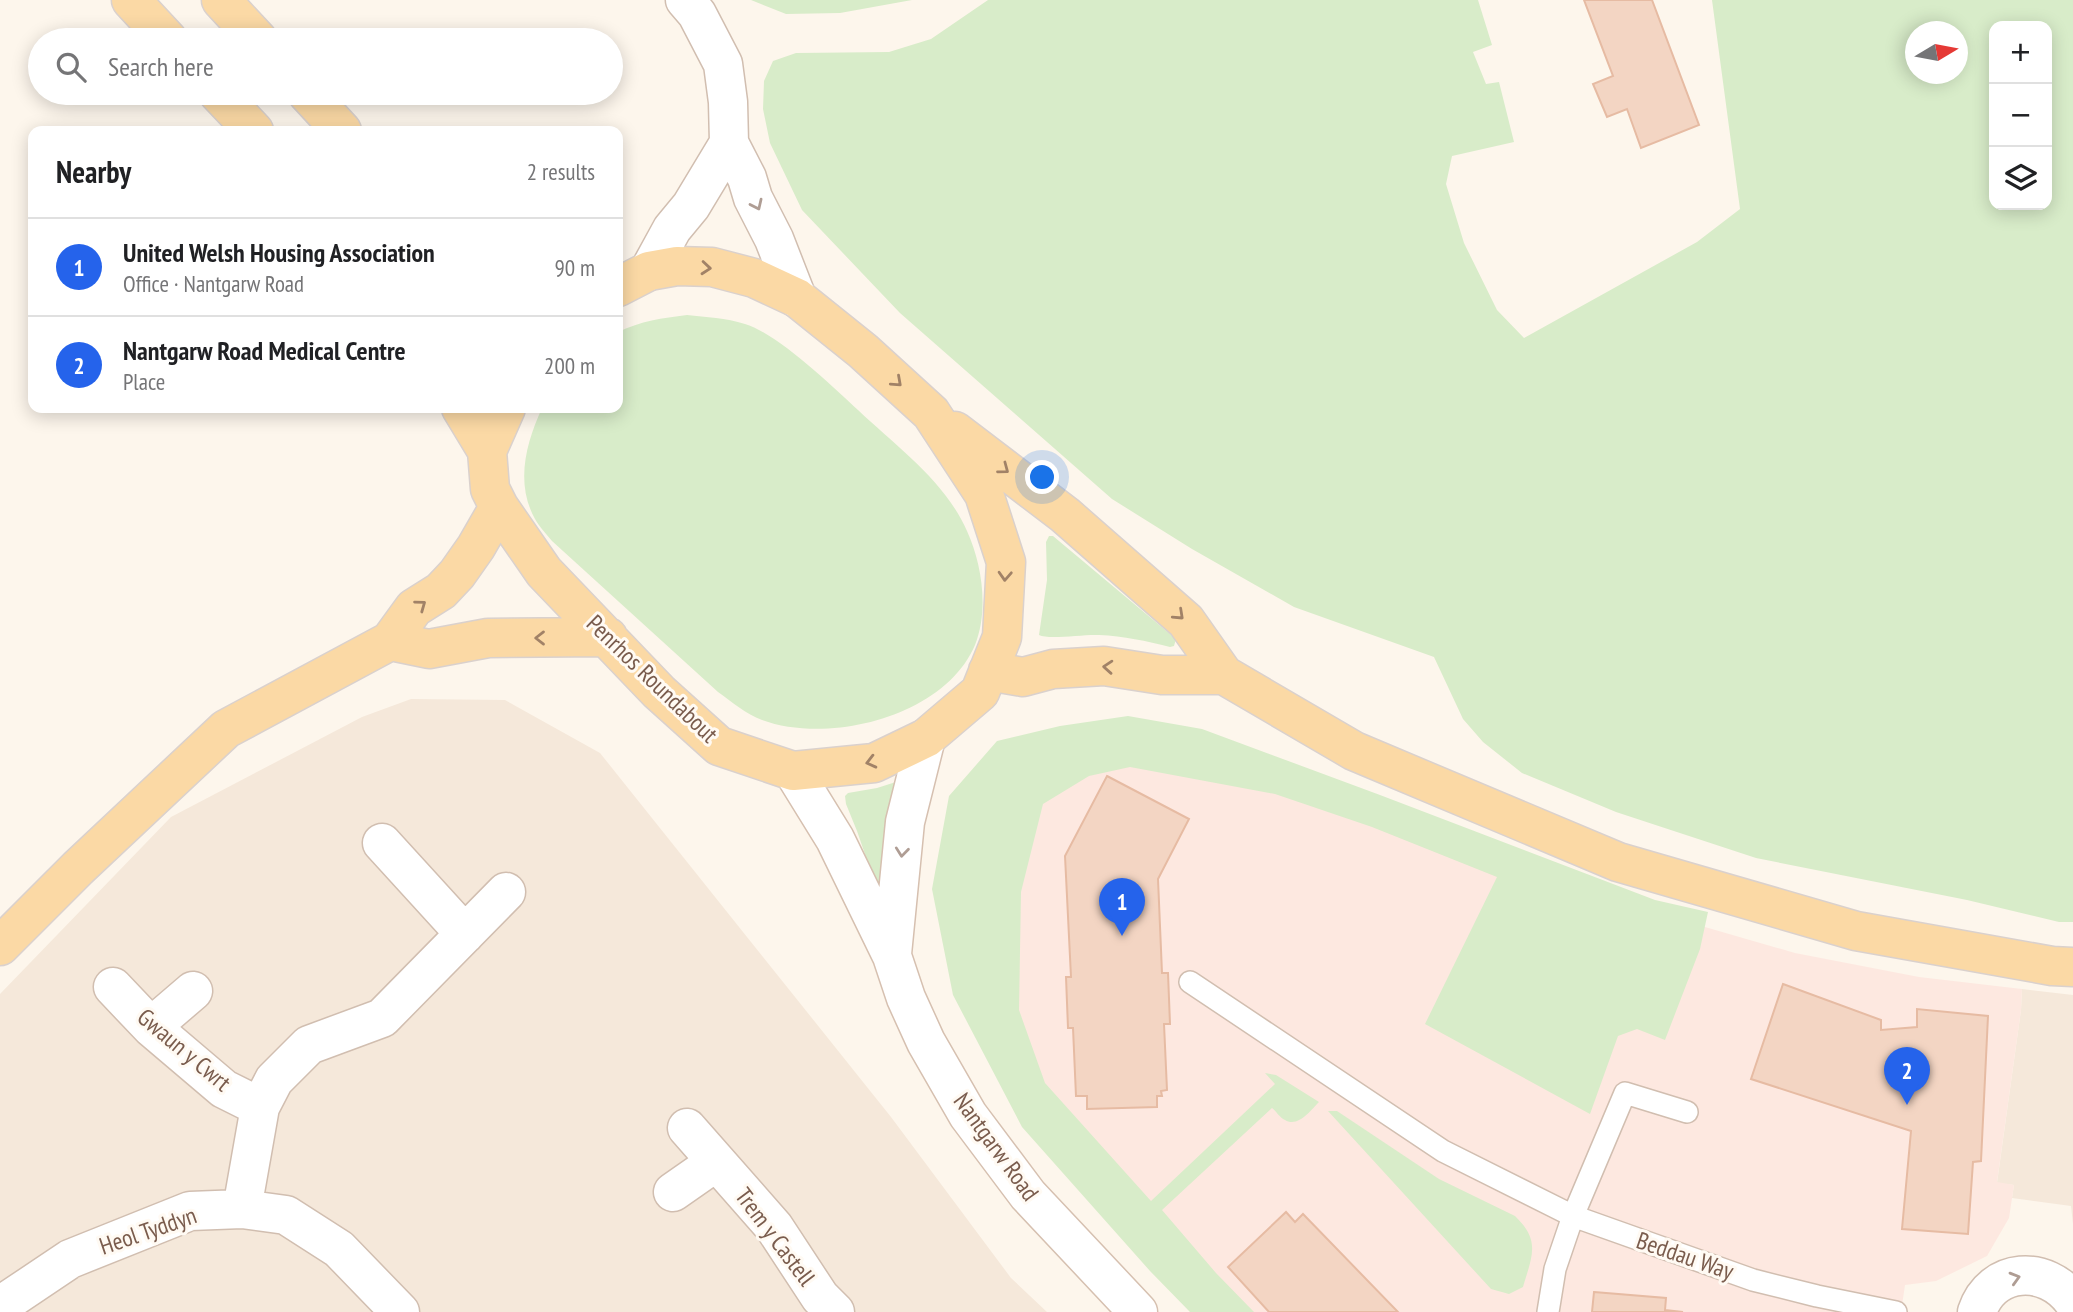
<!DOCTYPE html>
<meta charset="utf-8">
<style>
body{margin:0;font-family:"PT Sans Narrow",sans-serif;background:#f2f2f2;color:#202124}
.controls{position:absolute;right:21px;top:21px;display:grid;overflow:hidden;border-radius:14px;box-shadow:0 4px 18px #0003}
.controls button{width:63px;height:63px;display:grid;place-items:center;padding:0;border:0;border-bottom:2px solid #e0e0e0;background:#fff;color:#202124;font:35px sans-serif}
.compass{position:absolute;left:1905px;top:21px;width:63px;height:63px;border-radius:50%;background:#fff;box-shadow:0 4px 18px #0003;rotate:80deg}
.you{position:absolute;left:1043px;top:478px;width:24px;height:24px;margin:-18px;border:5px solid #fff;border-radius:50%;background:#1a73e8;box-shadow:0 0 0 10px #1a73e833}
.badge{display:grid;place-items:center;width:46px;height:46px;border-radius:50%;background:#2563eb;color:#fff;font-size:23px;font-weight:700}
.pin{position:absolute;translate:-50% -58px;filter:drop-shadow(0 2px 4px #0008)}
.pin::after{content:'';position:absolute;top:37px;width:24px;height:21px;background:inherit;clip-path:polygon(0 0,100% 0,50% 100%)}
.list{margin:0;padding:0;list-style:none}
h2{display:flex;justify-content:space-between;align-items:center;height:91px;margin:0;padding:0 28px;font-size:30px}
h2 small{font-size:23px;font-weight:400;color:#757577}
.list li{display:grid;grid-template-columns:46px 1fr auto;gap:21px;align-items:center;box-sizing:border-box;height:98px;padding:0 28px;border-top:2px solid #e0e0e0}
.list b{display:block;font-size:26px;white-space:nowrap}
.list p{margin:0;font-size:23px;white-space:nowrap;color:#757577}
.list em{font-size:23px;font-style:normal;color:#757577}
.icon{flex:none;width:38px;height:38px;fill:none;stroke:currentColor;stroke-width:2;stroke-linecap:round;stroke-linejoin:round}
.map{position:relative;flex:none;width:2073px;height:1312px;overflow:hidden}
.search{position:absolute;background:#fff;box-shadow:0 4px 18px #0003;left:28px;top:28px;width:595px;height:77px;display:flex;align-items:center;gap:18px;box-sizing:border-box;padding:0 24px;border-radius:38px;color:#757577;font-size:26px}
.panel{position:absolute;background:#fff;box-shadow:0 4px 18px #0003;left:28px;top:126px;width:595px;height:287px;border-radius:14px}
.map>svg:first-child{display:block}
</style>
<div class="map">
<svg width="2073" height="1312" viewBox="0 0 2073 1312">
<rect width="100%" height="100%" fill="#fdf6ec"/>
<path fill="#f5e8da" d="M411 699 505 700 600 753 891 1117 1011 1278 1047 1312H0V994L171 817 362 717Z
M2022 989 2073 995V1224L2071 1206 2012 1198 2014 1185 1997 1183 2021 1010Z"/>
<path fill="#fde8e0" d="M1164 742 1660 914 1795 953 1919 977 2022 989 2021 1010 1997 1182 2014 1185 2009 1218 1987 1256 1936 1281 1905 1285 1901 1312H1190L1020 1101 959 800Z"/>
<path fill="#d8ecc9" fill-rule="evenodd" d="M751 0H912L840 13 786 14Z
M988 0H1478L1492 45 1473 52 1486 84 1499 82 1514 142 1452 156 1446 184 1464 243 1497 310 1524 338 1697 242 1740 209 1712 0H2073V922H2059L1967 900 1756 858 1616 812 1522 773 1483 742 1463 719 1434 657 1294 607 1192 549 1112 499 900 313 802 210 770 143 763 109 764 81 773 61 796 53 889 52 931 39ZM2047 26V205H1994V26ZM1916 32H1958V74H1916Z
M687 315C706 317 726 318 745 324 778 334 832 386 858 410 897 447 945 481 967 531 982 564 989 610 975 645 945 716 830 745 762 720 746 714 732 702 718 692L552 541C546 534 539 526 535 519 515 483 526 443 542 408H618V332C641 321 662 318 687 315Z
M1049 536H1053L1176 639 1174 646 1170 647C1146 641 1124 636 1099 635 1084 634 1049 640 1039 635L1047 580 1046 542Z
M1128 716 1202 729 1380 795 1655 900 1708 912 1700 949 1665 1040 1637 1029 1618 1036 1590 1114 1425 1024 1497 877 1372 827 1275 794 1130 767 1089 776 1043 804 1021 892 1019 1010 1045 1083 1151 1201 1275 1084 1265 1073 1276 1075 1319 1102C1311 1110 1298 1128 1285 1120 1280 1118 1276 1111 1272 1108L1162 1210 1216 1273 1254 1312H1190L1150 1271 1022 1127 953 995 932 889 949 796 997 741 1060 726Z
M899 781 886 889 876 886 857 831 846 804 845 796 848 793 877 788Z
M1328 1111H1337L1439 1179 1515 1216C1541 1241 1532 1256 1523 1287L1509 1294 1491 1289Z"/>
<path fill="#f3d5c3" stroke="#e6bba3" stroke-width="2" d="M1584 0H1652L1699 125 1641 148 1627 109 1607 117 1593 84 1613 76Z
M1107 776 1189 819 1158 879 1162 973H1168L1170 1024H1164L1167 1090 1161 1091 1162 1096H1157V1107L1087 1109V1096H1076L1073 1028H1068L1066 977H1071L1065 856Z
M1783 984 1881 1020V1030L1917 1027V1009L1988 1016 1981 1161 1973 1162 1968 1234 1902 1229 1911 1131 1751 1079Z
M1286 1212 1295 1222 1303 1214 1398 1312H1269L1228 1267Z
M1594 1292 1666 1298 1665 1310 1683 1312H1592Z"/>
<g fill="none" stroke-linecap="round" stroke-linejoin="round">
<g stroke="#d1beb0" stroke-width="24">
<path id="service" d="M1190 982 1443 1151 1573 1216 1753 1280 1817 1296 1896 1312
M1548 1312 1555 1269 1573 1216 1625 1093 1687 1112"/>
</g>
<g stroke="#d1beb0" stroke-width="41">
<path id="minor" d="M685 0 697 14 723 64 728 102 729 143 747 178 753 198 774 239 797 298
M649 271 672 229 691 206 729 143
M382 843 465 934
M113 987 151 1027 224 1089 260 1107
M151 1027 193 991
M687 1128 774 1227 820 1297 835 1312
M673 1192 716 1162
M242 1209 260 1107 274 1080 309 1045 382 1018 506 892
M0 1306 70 1259 190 1211 242 1209 286 1215 339 1249 400 1312
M1977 1312C1992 1267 2046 1264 2073 1301"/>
</g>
<g stroke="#d6c0b0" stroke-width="41">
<path id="secondary" d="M793 771 835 839 892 956 906 998 926 1042 968 1115 1028 1195 1138 1312
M892 954 905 822 926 738"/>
</g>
<g stroke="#dad1cd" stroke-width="41">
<path id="primary" d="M131 0 168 40
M221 0 258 40
M218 93 254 131
M307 93 342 131
M461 408 487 451
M506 408 487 451 490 489 499 507 544 572 659 692 719 746 793 771 874 763 926 738 980 692 1002 637 1006 562 984 494 931 413 863 351 797 298 754 278 712 267 677 266 649 271 618 287
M955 431 1065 515 1186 621 1224 675 1354 751 1618 862 1856 931 2052 966 2073 967
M390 641 429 649 488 638 608 637
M988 671 1023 677 1053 669 1104 666 1162 675H1224
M0 946 78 868 226 729 390 641 414 608 441 591 457 574 476 547 499 507"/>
</g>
<use href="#service" stroke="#fff" stroke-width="21"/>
<use href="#minor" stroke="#fff" stroke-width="38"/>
<use href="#secondary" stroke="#fff" stroke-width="38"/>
<use href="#primary" stroke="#fbd9a5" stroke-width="38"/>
</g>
<defs><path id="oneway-chevron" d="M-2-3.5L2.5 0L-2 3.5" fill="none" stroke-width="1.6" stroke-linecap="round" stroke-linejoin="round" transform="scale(1.75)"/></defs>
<g stroke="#af9d94">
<use href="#oneway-chevron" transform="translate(757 205) rotate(65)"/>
<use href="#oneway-chevron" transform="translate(902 852) rotate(96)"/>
<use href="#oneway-chevron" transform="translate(2015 1278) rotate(-16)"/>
</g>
<g stroke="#a18267">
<use href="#oneway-chevron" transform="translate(706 268) rotate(5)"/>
<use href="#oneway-chevron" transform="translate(897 382) rotate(42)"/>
<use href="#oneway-chevron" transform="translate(1004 469) rotate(37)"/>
<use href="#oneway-chevron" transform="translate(1005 576) rotate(93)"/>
<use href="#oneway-chevron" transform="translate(421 605) rotate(-36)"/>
<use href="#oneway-chevron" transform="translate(1179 615) rotate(43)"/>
<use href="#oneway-chevron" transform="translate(540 638) rotate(180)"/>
<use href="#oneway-chevron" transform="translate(1108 667) rotate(-176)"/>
<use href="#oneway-chevron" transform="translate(871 762) rotate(166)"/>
</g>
<g text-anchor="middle" stroke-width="6" stroke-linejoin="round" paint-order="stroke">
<g font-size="24" fill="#7a5c4d" stroke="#fffaf3">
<text transform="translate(652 679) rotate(44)" y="8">Penrhos Roundabout</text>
<text transform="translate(184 1050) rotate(40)" y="8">Gwaun y Cwrt</text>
<text transform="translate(996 1147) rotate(54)" y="8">Nantgarw Road</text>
<text transform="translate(148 1231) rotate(-19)" y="8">Heol Tyddyn</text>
<text transform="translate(775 1237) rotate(53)" y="8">Trem y Castell</text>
<text transform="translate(1685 1256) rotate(19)" y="8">Beddau Way</text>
</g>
</g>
</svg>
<div class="controls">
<button>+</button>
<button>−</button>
<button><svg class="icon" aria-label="layers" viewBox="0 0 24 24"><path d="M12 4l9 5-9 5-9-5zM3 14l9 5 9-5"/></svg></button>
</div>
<svg class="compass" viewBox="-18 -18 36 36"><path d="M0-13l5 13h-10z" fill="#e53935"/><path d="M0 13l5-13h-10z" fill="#757577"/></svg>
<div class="you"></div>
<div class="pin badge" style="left:1122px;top:936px">1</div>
<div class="pin badge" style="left:1907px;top:1105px">2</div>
<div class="search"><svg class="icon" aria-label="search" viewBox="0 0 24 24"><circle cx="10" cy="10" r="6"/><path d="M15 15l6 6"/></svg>Search here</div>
<section class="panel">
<h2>Nearby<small>2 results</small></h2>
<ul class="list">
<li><span class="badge">1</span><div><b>United Welsh Housing Association</b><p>Office · Nantgarw Road</p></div><em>90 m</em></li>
<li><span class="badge">2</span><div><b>Nantgarw Road Medical Centre</b><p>Place</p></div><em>200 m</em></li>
</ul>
</section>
</div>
